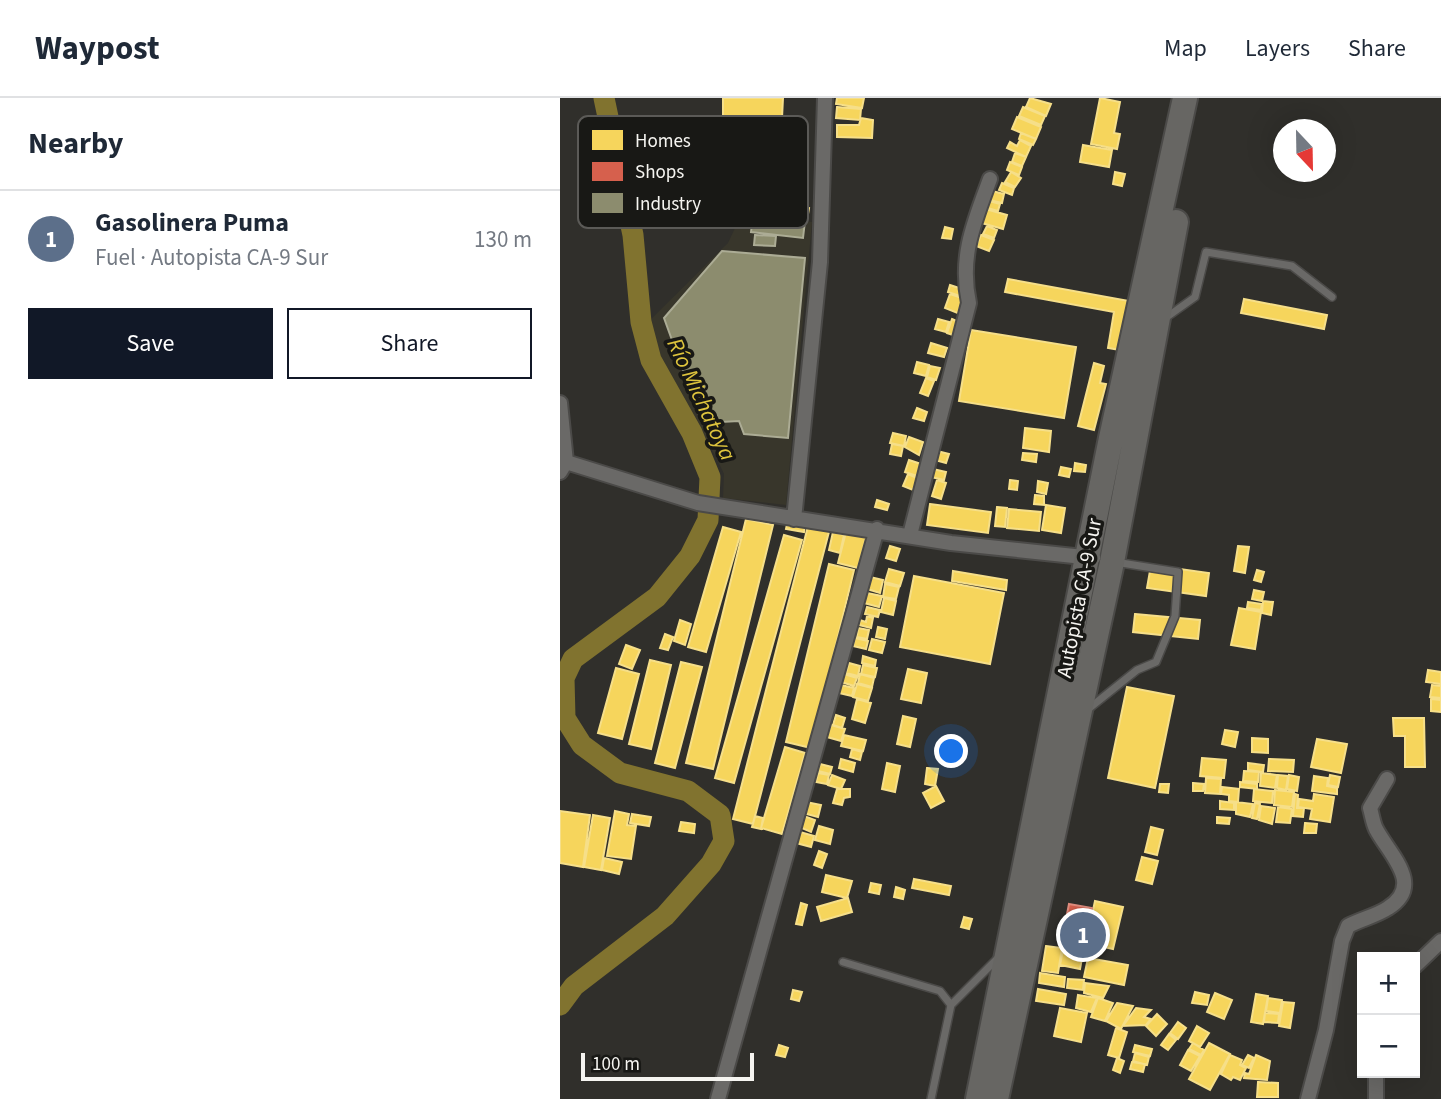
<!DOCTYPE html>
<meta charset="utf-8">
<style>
body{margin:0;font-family:"Source Sans 3",sans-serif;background:#f6f6f7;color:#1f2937}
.controls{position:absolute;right:21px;bottom:21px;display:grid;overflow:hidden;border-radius:0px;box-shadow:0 7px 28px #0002}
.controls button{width:63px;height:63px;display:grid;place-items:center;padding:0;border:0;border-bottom:2px solid #e0e1e3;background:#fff;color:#1f2937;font:35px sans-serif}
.compass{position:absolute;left:713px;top:21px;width:63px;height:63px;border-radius:50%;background:#fff;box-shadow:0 7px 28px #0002;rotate:158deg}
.scale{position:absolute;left:21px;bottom:18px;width:173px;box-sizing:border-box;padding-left:7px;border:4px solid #f6f5f1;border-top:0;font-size:19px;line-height:24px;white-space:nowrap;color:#f6f5f1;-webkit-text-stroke:5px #181815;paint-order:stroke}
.you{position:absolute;left:392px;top:654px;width:24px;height:24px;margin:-18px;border:5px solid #fff;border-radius:50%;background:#1a73e8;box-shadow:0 0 0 10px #1a73e833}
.badge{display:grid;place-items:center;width:46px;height:46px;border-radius:50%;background:#111827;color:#fff;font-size:23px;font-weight:700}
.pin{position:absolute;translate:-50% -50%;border:4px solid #fff;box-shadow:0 2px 7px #0006}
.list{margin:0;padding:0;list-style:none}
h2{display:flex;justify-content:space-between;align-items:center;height:91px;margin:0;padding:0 28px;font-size:30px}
h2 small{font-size:23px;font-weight:400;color:#747a83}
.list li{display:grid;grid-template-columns:46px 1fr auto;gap:21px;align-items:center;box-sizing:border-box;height:98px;padding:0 28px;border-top:2px solid #e0e1e3}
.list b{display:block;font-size:26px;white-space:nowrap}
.list p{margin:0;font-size:23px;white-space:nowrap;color:#747a83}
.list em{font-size:23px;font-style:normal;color:#747a83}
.actions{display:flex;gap:14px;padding:21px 28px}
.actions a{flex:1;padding:16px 0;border:2px solid #111827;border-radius:0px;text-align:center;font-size:24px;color:#111827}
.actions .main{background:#111827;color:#fff}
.map{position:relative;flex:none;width:881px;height:1001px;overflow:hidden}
header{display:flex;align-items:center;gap:42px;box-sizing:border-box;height:98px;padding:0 35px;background:#fff;border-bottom:2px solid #e0e1e3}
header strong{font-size:33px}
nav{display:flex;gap:38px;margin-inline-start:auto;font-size:24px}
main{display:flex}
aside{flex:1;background:#fff}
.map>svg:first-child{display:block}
</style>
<header>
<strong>Waypost</strong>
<nav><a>Map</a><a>Layers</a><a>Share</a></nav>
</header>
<main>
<aside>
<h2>Nearby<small></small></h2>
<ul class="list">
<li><span class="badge" style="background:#5c6f8a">1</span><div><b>Gasolinera Puma</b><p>Fuel · Autopista CA-9 Sur</p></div><em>130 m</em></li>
</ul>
<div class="actions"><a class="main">Save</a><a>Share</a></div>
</aside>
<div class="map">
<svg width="881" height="1001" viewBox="0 0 881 1001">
<rect width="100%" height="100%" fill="#302f2b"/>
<path fill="#38362b" d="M182 115 252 124 226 407 163 400 164 376 155 357 108 287 79 233 168 145Z"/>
<path fill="#f6d55c" stroke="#f6df89" stroke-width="2" d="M163 0H223L222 20 163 18Z
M277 0H304L302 10 276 6Z
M470 0 491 6 486 18 466 9Z
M540 0 560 4 554 35 560 36 557 51 531 46Z
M277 9 301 11 300 22 276 20Z
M463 9 485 18 481 27 459 18Z
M457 19 481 29 476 41 452 31Z
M301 20 313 22 312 40 277 39V27H299Z
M461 35 476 41 473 47 459 41Z
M460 42 471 48 466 59 447 50 450 44 457 48Z
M523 47 552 52 549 69 520 64Z
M455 55 466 59 462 68 452 64Z
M450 64 462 69 459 77 447 72Z
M451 74 461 80 455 89 445 84Z
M555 74 565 76 562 88 553 86Z
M442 85 454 90 452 97 439 92Z
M428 92 444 96 442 105 425 101Z
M426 102 440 106 438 113 424 109Z
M234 108 249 110 247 122 232 119Z
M422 110 447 117 443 131 418 124Z
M427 128 437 132 434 140 423 136Z
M385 129 393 131 391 141 382 140Z
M421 137 434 142 429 153 416 148Z
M448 181 569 203 560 252 548 250 554 214 445 194Z
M390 187 402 191 400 198 388 194Z
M390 196 405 201 400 216 385 210Z
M684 201 767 217 764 231 681 215Z
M378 221 389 224 386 234 375 231Z
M392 221 401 225 396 238 387 235Z
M411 232 516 249 504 320 399 303Z
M371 245 387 250 384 259 368 255Z
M357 264 369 267 366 278 354 275Z
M534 265 544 268 540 285 546 286 534 332 518 328Z
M370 268 380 270 376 282 367 279Z
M366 280 374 283 368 298 360 295Z
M357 310 367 314 364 323 353 320Z
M465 330 491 333 489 354 463 350Z
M333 335 346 338 344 348 330 345Z
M349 339 363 344 359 357 345 349Z
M332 346 343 348 341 358 330 356Z
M377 353 389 356 386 365 375 362Z
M463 355 477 356 476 364 462 362Z
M349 362 361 366 357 378 345 374Z
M515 365 526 367 525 374 514 373Z
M501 369 511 371 509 379 499 377Z
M373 371 386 374 384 382 371 379Z
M348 376 357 380 353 392 343 388Z
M377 382 386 385 381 401 372 398Z
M450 382 458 383 457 392 449 391Z
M478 383 488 385 486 396 477 394Z
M475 397 484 398V407L474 406Z
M317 402 329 406 327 412 315 409Z
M370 406 431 414 428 435 367 427Z
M486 407 505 410 501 435 482 432Z
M437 409 447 410 445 429 435 428Z
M449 411 481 414 479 433 447 430Z
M186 421 213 427 153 671 126 665Z
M228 422 245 426 244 434 226 431Z
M248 428 270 430 193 726 173 721Z
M163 429 181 434 146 554 128 549Z
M287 430 307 435 298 470 278 465Z
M273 434 284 437 280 455 269 452Z
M224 437 242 442 174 685 155 680Z
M330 448 340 451 336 463 326 460Z
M678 448 689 449 685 475 674 473Z
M269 466 294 472 251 650 226 644Z
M591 467 649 475 646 498 587 490Z
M329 471 344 475 340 488 325 484Z
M697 472 704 474 701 484 694 482Z
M393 473 447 482 446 492 392 483Z
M354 478 444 495 430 566 340 549Z
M310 479 323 482 320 495 307 491Z
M325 486 339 489 336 501 323 499Z
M694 492 704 494 702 503 692 501Z
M307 495 322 498 319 509 304 505Z
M324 500 336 503 333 517 321 514Z
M703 503 713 504 711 517 702 515Z
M688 504 702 506 701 512 687 510Z
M307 509 320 512 318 519 305 516Z
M679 510 701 514 695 551 671 547Z
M575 516 640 522 638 541 573 534Z
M307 518 313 520 311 530 299 527 300 522 306 524Z
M120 522 131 526 125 547 114 543Z
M318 529 327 531 325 541 316 539Z
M298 530 309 532 307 541 297 539Z
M105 536 113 539 108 552 100 550Z
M295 540 308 543 306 551 293 548Z
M312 541 325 544 322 555 309 552Z
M66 547 80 552 72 571 59 566Z
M303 558 316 562 315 568 302 565Z
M90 562 111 567 91 651 69 646Z
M121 564 142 569 115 670 95 665Z
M289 565 300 568 298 578 286 575Z
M303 567 317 570 315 579 301 576Z
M56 570 79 576 62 641 38 635Z
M348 571 367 575 361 605 341 601Z
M868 572 881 574V586L866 584Z
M284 576 297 580 294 588 281 584Z
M300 576 314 580 312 589 298 585Z
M297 586 312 590 308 603 293 599Z
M281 587 294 590 292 598 279 595Z
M872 587 881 588V600L870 599Z
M567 589 614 598 595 690 548 680Z
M297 601 311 605 305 625 292 621Z
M871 601 881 602V614L871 613Z
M276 617 285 620 282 630 273 627Z
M343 618 356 621 350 649 337 646Z
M833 620H864L865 669H845V638H834Z
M271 627 285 631 281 643 267 639Z
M665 632 678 634 675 649 662 646Z
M284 637 306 642 303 653 281 648Z
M692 640 708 641V655L692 654Z
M757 641 787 646 781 675 751 669Z
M225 649 245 655 222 736 201 730Z
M292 651 302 654 300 662 290 659Z
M642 660 666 662 664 680 640 678Z
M281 661 295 665 293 674 279 670Z
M709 661 734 662 733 674 708 673Z
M327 665 340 668 335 694 322 691Z
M688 665 704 667 703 674 688 672Z
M260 666 272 669 270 676 258 673Z
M367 670 378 671 375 688 365 686Z
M684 673 699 674 698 684 683 683Z
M258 675 269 677 267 686 256 684Z
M701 675 717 677 715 690 700 688Z
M272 677 285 682 281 691 268 687Z
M718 677 728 678 726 692 717 690Z
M729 677 739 679 737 693 727 691Z
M770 677 780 679 778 689 768 687Z
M754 678 768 680 767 688 777 690V696L752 693Z
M646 680 661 681 660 696 645 695Z
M680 684 697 686V691L680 689Z
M633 685 644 686 643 693H633Z
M600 686H609L608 695 599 694Z
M376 688 384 703 371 710 363 695Z
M662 689 679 691 678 704 669 703V697L661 696Z
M277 691H290V699L284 700 282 707 273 705Z
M694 691 713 693 712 705 693 703Z
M715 692 734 694 732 709 714 707Z
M735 696 738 697 737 710H744L743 719 733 718Z
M754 696 774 699 770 724 750 721 752 711 738 709 739 701 753 703Z
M660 703 674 705V712L660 711Z
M246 704 261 707 258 719 243 715Z
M676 704 693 706 690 719 676 716Z
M695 705 700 706 697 721 692 720Z
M701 708 715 710 712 726 699 722Z
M718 709 732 711 730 725 716 724Z
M0 713 30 717 23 769 0 765Z
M55 713 69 716 67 727 76 728 71 761 47 758Z
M72 716 91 719 89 728 70 725Z
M33 717 50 720 41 772 24 769Z
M241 717 255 722 251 734 237 728Z
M195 718 203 720 201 731 192 729Z
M657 719 670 720 669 726 657 725Z
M121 724 135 726 134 735 119 733Z
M745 725 757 726 756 735H744Z
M259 728 273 732 270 746 255 742Z
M591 729 603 732 597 757 585 754Z
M240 734 254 738 251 749 236 745Z
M259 753 267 756 262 770 254 767Z
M582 759 598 763 592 786 576 782Z
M44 760 62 764 59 776 42 772Z
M266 777 292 783 287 800 262 794Z
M354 781 391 788 389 797 352 790Z
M311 785 321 787 319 796 309 794Z
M336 789 345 792 343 801 334 799Z
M288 800 292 814 261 823 257 809Z
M535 803 563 809 553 851 526 845Z
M241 805 247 807 242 827 236 826Z
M404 819 412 821 409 831 401 829Z
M486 848 502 850 498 875 482 873Z
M503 852 523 855 520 871 500 867Z
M528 860 568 867 564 887 524 879Z
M480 875 505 879 504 889 479 885Z
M508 881 524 882 523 892 507 890Z
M525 885 549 888 543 900 524 895Z
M478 891 506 896 504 907 476 903Z
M233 892 242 894 239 903 231 901Z
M635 894 649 897 647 907 632 905Z
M655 895 672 902 664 921 647 914Z
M696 896 708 898 703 926 691 924Z
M518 897 537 900 531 914 516 910Z
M538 900 553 905 545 923 531 919Z
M708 900 722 902 720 915 706 913Z
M723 904 734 905 730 930 719 928Z
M557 905 573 908 561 931 546 923Z
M500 910 527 915 521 944 494 938Z
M576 910 591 912 584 919 591 921 586 927 563 928Z
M705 915 719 916 718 925 704 924Z
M597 916 607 926 596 938 586 928Z
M618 924 626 930 618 941 610 935Z
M637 928 649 935 640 949 629 943Z
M556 930 567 934 559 960 548 957Z
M609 936 616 942 608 952 601 947Z
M633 945 644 952 641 957 629 951Z
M649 945 670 956 650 992 629 981Z
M219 947 228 950 225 959 216 957Z
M575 947 592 951 590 958 573 954Z
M628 952 640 958 631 973 620 967Z
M575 955 589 959 587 967 573 963Z
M670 957 682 962 680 967 686 970 680 982 673 979 671 982 661 976Z
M688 957 694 960 689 970 682 967Z
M696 957 710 963 707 982 684 980 685 975 689 976Z
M557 960 564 963 560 975 553 972Z
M572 964 585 966 583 974 570 971Z
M698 984 718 985V999H697Z"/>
<path fill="#d6604d" stroke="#e08d7e" stroke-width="2" d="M509 806 532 810 524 852 501 847Z"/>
<path fill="#8c8c6e" stroke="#acac95" stroke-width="2" d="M193 117 245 123 243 140 191 134Z
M195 137 216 138 215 148 194 147Z
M162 153 245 160 228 340 184 336 179 323 142 325 104 220Z"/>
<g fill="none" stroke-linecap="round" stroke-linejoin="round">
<path stroke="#81732f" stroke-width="21" d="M0 907 14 888 105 818 151 766 164 743 160 717 128 693 60 675 22 647 5 620 4 580 13 561 97 499 130 458 148 422 150 379 132 335 91 262 81 224 73 137 44 0"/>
<g stroke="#4b4a48" stroke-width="10">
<path id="lane" d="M604 221 635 199 646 154 732 168 772 199
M527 612 577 572 596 564 615 518 618 474 555 464
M283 864 380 893 391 907
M371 1001 391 907 440 858"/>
</g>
<g stroke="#4b4a48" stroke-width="18">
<path id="street" d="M0 305 6 364 0 374
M6 364 138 405 391 445 533 460
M234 421 260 164 265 0
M350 437 409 205C399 159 414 124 430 81
M855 868 881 843
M816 975V1001
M158 1001 317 431
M748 1001 766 932 782 843 788 828C801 821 816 818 828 810 865 787 829 756 816 731 813 725 812 717 810 710L827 681"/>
</g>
<g stroke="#4b4a48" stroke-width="28">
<path id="highway" d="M418 1001 551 340 625 0
M436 1001 552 464 616 124"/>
</g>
<use href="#lane" stroke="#6a6967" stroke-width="7"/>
<use href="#street" stroke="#6a6967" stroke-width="14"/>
<use href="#highway" stroke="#676663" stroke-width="24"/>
</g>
<g text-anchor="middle" stroke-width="7" stroke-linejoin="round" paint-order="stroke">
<g font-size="21" fill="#f6f5f1" stroke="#181815">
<text transform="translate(519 500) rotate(-79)" y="7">Autopista CA-9 Sur</text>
</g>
<g font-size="23" font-style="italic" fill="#dec43d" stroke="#181815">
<text transform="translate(142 301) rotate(65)" y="8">Río Michatoya</text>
</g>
</g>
<rect x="18" y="18" width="230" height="112" rx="10" fill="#181815" stroke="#5b5a57" stroke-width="2"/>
<rect x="32" y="32" width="31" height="20" fill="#f6d55c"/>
<rect x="32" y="64" width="31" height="19" fill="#d6604d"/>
<rect x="32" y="95" width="31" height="20" fill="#8c8c6e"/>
<g font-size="19" fill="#f6f5f1">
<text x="75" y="49">Homes</text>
<text x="75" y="80">Shops</text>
<text x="75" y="112">Industry</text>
</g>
</svg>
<div class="controls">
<button>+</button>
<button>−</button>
</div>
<svg class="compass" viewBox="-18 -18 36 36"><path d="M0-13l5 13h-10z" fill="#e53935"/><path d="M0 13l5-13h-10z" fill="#747a83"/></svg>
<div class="scale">100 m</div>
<div class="you"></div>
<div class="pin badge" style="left:523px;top:837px;background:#5c6f8a">1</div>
</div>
</main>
